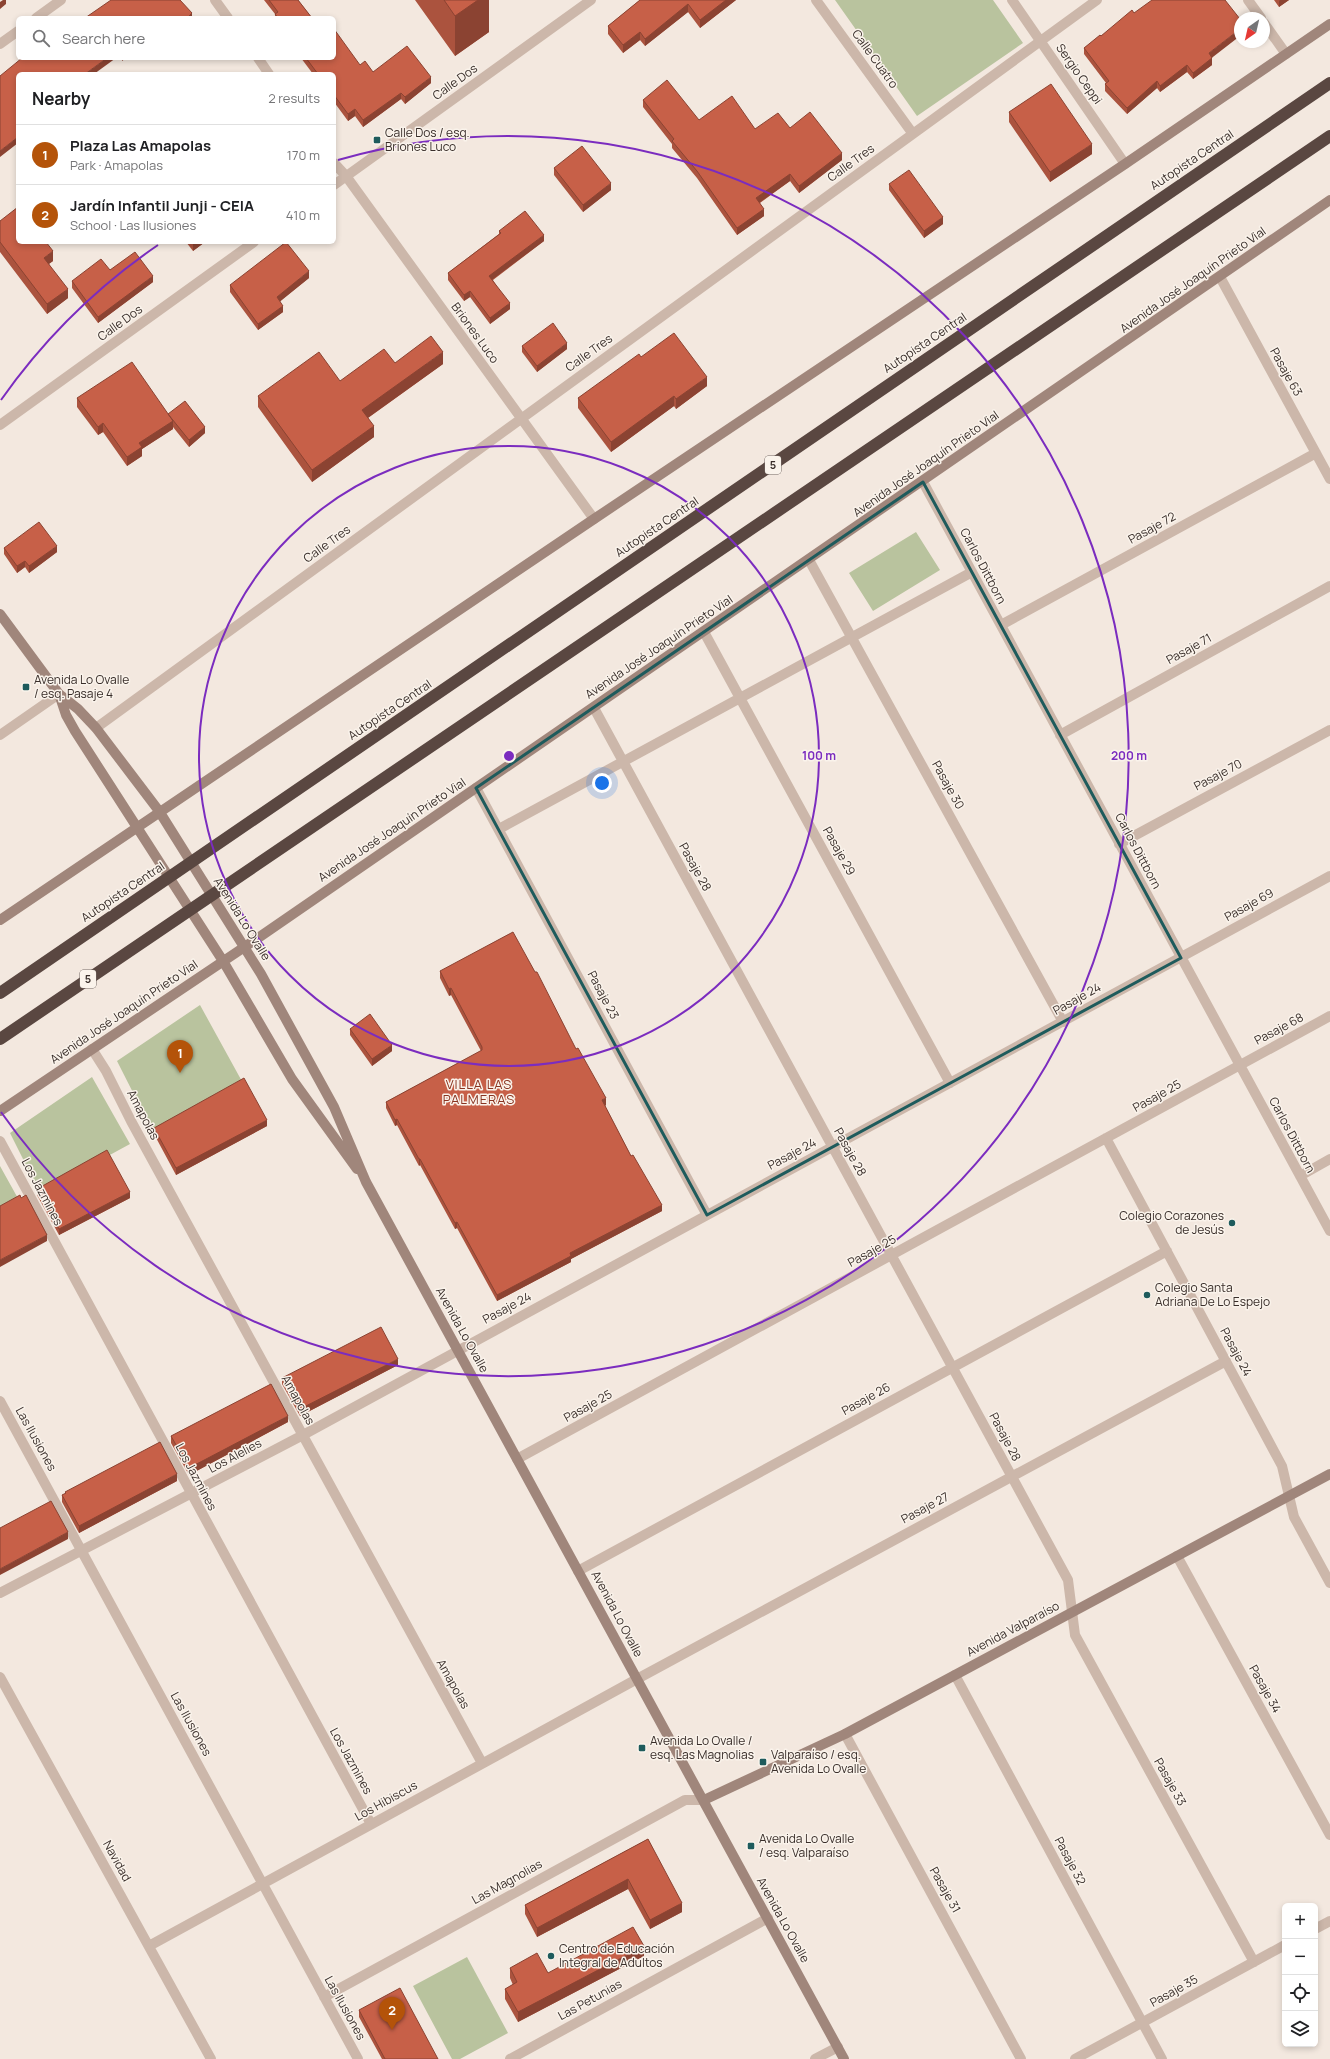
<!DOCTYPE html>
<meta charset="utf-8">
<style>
body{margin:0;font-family:Manrope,sans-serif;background:#f2f2f2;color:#202124}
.controls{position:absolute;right:12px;bottom:12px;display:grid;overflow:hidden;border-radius:6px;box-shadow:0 2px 6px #0003}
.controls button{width:36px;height:36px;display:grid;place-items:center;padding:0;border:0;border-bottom:1px solid #e0e0e0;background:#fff;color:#202124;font:20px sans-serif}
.compass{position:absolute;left:1234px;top:12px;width:36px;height:36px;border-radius:50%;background:#fff;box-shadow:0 2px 6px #0003;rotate:214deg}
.you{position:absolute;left:602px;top:783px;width:14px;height:14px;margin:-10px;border:3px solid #fff;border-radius:50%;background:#1a73e8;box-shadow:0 0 0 6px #1a73e833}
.badge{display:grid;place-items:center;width:26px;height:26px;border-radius:50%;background:#b45309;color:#fff;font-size:13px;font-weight:700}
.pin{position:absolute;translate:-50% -33px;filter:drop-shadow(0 1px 2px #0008)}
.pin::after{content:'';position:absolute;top:21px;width:14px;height:12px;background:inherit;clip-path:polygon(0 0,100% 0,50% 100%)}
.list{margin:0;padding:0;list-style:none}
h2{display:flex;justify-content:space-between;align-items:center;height:52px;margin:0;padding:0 16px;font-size:17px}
h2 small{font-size:13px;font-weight:400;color:#757577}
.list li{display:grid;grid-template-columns:26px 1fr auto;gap:12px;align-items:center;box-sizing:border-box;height:60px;padding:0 16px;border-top:1px solid #e0e0e0}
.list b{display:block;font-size:15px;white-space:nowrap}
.list p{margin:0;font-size:13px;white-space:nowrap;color:#757577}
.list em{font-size:13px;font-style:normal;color:#757577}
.icon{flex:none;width:22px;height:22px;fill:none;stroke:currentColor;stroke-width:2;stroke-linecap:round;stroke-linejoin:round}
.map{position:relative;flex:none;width:1330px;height:2059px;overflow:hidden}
.search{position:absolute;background:#fff;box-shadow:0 2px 6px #0003;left:16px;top:16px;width:320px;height:44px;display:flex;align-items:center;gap:10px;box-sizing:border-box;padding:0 14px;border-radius:6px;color:#757577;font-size:15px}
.panel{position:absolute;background:#fff;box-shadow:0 2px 6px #0003;left:16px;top:72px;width:320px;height:172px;border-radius:6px}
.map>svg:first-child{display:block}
</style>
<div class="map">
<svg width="1330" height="2059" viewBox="0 0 1330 2059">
<rect width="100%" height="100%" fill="#f3e8df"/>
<path fill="#b9c39e" d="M835 0H993L1023 43 917 116Z
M916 532 940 570 873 611 849 573Z
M200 1005 244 1085 154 1134 117 1061Z
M92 1077 130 1144 40 1193 10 1133Z
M0 1166 20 1202 0 1213Z
M467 1957 508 2033 460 2059H452L413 1986Z"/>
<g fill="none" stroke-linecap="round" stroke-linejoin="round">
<path stroke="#ccb7aa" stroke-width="10" d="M215 0 228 18
M816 0 913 134
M1012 0 1125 164
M1248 0 1261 18
M36 18 61 0
M1264 23 1286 54
M0 44 18 31
M258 58 269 74
M334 163 346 176 594 519
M334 185 591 0
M1220 277 1330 479
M0 425 254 242
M923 482 1330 1231
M809 560 1063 1022
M1001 625 1316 453
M704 632 950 1083
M594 708 1068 1580 1075 1635 1254 1962
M96 728 1097 0
M0 735 59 694
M1060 735 1330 586
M476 788 707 1215
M499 829 972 572
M1119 844 1330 730
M92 1049 106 1071 131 1121 482 1763
M1106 1138 1282 1466 1294 1517 1330 1583
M0 1141 371 1824
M1300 1176 1330 1159
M0 1401 358 2059
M517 1459 1330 1016
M1177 1556 1330 1835
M578 1571 1167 1251
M0 1593 303 1435 1330 876
M955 1675 1162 2059
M0 1677 211 2059
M845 1734 1021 2059
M1315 1929 1330 1921
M149 1946 637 1679 1226 1361
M324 1997 685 1800H704
M510 2059 768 1918
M815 2059 838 2047
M1075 2059 1285 1945"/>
<path stroke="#a0867b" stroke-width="10" d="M0 614 59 694 78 709 96 728 159 811 261 974 334 1107 366 1182 844 2059
M59 694 66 715 75 731 223 961 292 1079 357 1169
M0 920 594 519 1125 164 1330 24
M0 1111 258 938 1330 200
M704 1800 845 1734 1330 1474"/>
<path stroke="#5a4741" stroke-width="12" d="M0 993 1330 83
M0 1039 1330 136"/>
</g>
<path fill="#ab533e" d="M264 0H298L312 18H275V14Z
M415 0H489V32L455 56Z
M640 0H736L700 28 688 12 645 46 640 40 623 53 608 34V26Z
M1274 0H1289L1279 7Z
M1134 13 1212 58V65L1193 79 1187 72 1160 92 1157 88 1127 114 1105 91V84L1106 83 1084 54V48L1101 36Z
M301 58H334L360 65 373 72 431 83 405 104 401 99 363 127 355 116 348 121 334 102V74H313Z
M643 100 699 120 755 129 790 128 842 160 799 193 790 181 760 203 764 216 737 235 697 178 672 148V144L643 107Z
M1009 112 1092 154 1050 182 1009 122Z
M554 168 611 190 583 212 554 175Z
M889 184 943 224 924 238 889 190Z
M0 221 53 261 49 264 68 298 47 314 0 252Z
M499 231 544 241 493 280 510 309 490 324 470 297 464 301 448 280V273L499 234Z
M186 242H205L193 251Z
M309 278 280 301 283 312 258 330 230 292V285Z
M72 281 153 282 98 323 72 288Z
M522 346 567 349 537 372 522 352Z
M641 357 707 386 676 409 674 406 611 452 578 408V398Z
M395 363 443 364 368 418 374 437 312 482 258 407V396L340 381Z
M77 398 168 414 205 433 189 447 173 427V429L142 449V456L127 466 103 432 98 435 77 407Z
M4 548 57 552 29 573 25 567 17 573 4 554Z
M440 971 576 1049 606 1105 605 1106 631 1156 662 1211 571 1259V1262L497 1301 457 1228 455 1229 420 1165 419 1166 397 1125 395 1126 386 1108V1102L481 1051 451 995 449 996 440 978Z
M350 1029 392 1051 372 1066 350 1035Z
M267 1126 176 1175 154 1134V1128Z
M37 1189 130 1198 59 1235 37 1195Z
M398 1365 300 1416 282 1384V1378Z
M288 1422 189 1475 171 1443V1436Z
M177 1481 79 1533 62 1502V1495L65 1494V1492Z
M648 1839 682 1912 650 1929 628 1889 537 1937 525 1914V1905Z
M644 1956 518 2022 505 1999V1989L513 1985 510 1978V1968L548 1973Z
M359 2010 438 2059H382L359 2017Z"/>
<path fill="#8b4332" d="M3 0H6V4L0 9V2Z
M478 0H489V32L455 56V16Z
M726 0H736L700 28V20Z
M1280 0H1289L1279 7V1Z
M688 4V12L645 46V39Z
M192 13V18H187Z
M1240 29V36L1209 60V53Z
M640 32V40L623 53V45Z
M107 58H116L94 74H85Z
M122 58H126L122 61Z
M1212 58V65L1193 79V73Z
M1187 65V72L1160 92V86Z
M431 77V83L405 104V97Z
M1157 81V88L1127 114V108Z
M401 93V99L363 127V120Z
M355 109V116L348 121V114Z
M18 137V143L0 157V151Z
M1092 144V154L1050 182V172Z
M842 153V160L799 193V186Z
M790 174V181L756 205V198Z
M611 183V190L583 212V205Z
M764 209V216L737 235V228Z
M943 217V224L924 238V231Z
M544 235V241L489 282V276Z
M195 242H205L193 251V244Z
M53 251V261L44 267V258Z
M309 271V278L277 304V297Z
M153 276V282L98 323V317Z
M68 289V298L47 314V304Z
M470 291V297L464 301V295Z
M510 303V309L490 324V318Z
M283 306V312L258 330V324Z
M567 343V349L537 372V366Z
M443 352V364L362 422V410Z
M707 377V386L676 409V399Z
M674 396V406L611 452V442Z
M173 421V429L142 449V456L127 466V457L139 443Z
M103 423V432L98 435V427Z
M374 426V437L312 482V470Z
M205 427V433L189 447V440Z
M57 546V552L29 573V566Z
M25 561V567L17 573V566Z
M451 988V995L449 996V989Z
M392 1045V1051L372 1066V1059Z
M606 1098V1105L602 1107V1100Z
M397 1119V1125L395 1126V1120Z
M267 1120V1126L176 1175V1168Z
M419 1159H420V1165L419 1166Z
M130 1192V1198L59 1235V1229Z
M662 1205V1211L571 1259V1262L497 1301V1295L570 1253Z
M457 1222V1228L455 1229V1223Z
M47 1235V1241L0 1267V1260Z
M398 1359V1365L300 1416V1409Z
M288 1416V1422L189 1475V1468Z
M177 1474V1481L79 1533V1526Z
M68 1532V1539L0 1575V1569Z
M628 1879V1889L537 1937V1928Z
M682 1903V1912L650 1929V1920Z
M644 1946V1956L518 2022V2012Z"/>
<path fill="#c76048" stroke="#8b4332" d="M111 0H180L192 13 187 18H85Z
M269 0H298L312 18H278L275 14 278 12Z
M444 0H478L455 16Z
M640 0H726L700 20 688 4 645 39 640 32 623 45 608 26Z
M1152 0H1225L1240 19V29L1209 53 1212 58 1193 73 1187 65 1160 86 1157 81 1127 108 1105 84 1109 81 1084 48 1100 35 1101 36 1132 10 1134 13Z
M334 29 360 65 365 61 373 72 407 46 431 77 405 97 401 93 363 120 355 109 348 114 334 95V74H318L306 58H334Z
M22 58H107L85 74H18V137L0 151V76Z
M667 80 699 120 732 96 755 129 778 113 790 128 810 112 842 153 799 186 790 174 756 198 764 209 737 228 697 171 672 141 674 139 643 100Z
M1051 84 1092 144 1050 172 1009 112Z
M582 146 611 183 583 205 554 168Z
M909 170 943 217 924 231 889 184Z
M18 207V242H46L53 251 44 258 68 289 47 304 0 242V221Z
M525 211 544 235 489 276 510 303 490 318 470 291 464 295 448 273 501 233 499 231Z
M286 242 309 271 277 297 283 306 258 324 230 285Z
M135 252 153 276 98 317 72 281 101 259 110 270Z
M553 323 567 343 537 366 522 346Z
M674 333 707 377 676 399 674 396 611 442 578 398 639 354 641 357Z
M431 336 443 352 362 410 374 426 312 470 258 396 319 352 340 381 384 349 395 363Z
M132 362 173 421 139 443 142 447 127 457 103 423 98 427 77 398Z
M185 401 205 427 189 440 168 414Z
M39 522 57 546 29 566 25 561 17 566 4 548Z
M513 932 535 972H537L576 1049 578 1048 606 1098 602 1100 631 1156 633 1155 662 1205 570 1253 571 1256 497 1295 457 1222 455 1223 420 1159H419L397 1119 395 1120 386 1102 482 1050V1047L451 988 449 989 440 971Z
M370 1014 392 1045 372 1059 350 1029Z
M244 1078 267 1120 176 1168 154 1128Z
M107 1150 130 1192 59 1229 37 1189Z
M20 1195 21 1198 26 1195 47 1235 0 1260V1206Z
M381 1327 398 1359 300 1409 282 1378Z
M271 1384 288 1416 189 1468 171 1436Z
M160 1442 177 1474 79 1526 62 1495 66 1493 65 1492Z
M51 1501 68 1532 0 1569V1528Z
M648 1839 682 1903 650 1920 628 1879 537 1928 525 1905Z
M633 1927 644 1946 518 2012 505 1989 517 1982 510 1968 537 1953 548 1973Z
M400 1988 438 2059H385L359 2010Z"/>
<path fill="none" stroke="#1e5b5c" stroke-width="3" stroke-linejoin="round" d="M923 482 1181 958 707 1215 476 788Z"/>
<g fill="none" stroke="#7b2cbf" stroke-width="2">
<circle cx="509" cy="756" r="310"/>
<path d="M1 400A620 620 0 0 1 158 245M338 160A620 620 0 1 1 1 1112"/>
</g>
<g fill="#1e5b5c" stroke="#faf3eb" stroke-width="1.5">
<rect x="373" y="136" width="8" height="8" rx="2"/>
<rect x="22" y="683" width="8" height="8" rx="2"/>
<circle cx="1232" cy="1223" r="4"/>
<circle cx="1147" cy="1295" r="4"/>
<rect x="638" y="1744" width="8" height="8" rx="2"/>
<rect x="759" y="1758" width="8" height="8" rx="2"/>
<rect x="747" y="1842" width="8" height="8" rx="2"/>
<circle cx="551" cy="1956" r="4"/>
</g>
<g text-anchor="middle" stroke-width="3" stroke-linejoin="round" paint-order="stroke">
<g fill="#faf3eb" stroke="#736964" stroke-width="1">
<rect x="765" y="456" width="16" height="18" rx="3"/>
<rect x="80" y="970" width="16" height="18" rx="3"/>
</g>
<g font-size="11" font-weight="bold" fill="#392e2a">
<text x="773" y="469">5</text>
<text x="88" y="983">5</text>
</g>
<g font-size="12" fill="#392e2a" stroke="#faf3eb">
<text transform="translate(875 59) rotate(54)" y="4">Calle Cuatro</text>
<text transform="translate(1079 74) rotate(55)" y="4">Sergio Ceppi</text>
<text transform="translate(455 82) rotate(-36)" y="4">Calle Dos</text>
<text transform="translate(1192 160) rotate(-34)" y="4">Autopista Central</text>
<text transform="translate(851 163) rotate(-36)" y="4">Calle Tres</text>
<text transform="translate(1193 280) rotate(-35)" y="4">Avenida José Joaquín Prieto Vial</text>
<text transform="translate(120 323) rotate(-36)" y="4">Calle Dos</text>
<text transform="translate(475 333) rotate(54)" y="4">Briones Luco</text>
<text transform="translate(925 343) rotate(-34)" y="4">Autopista Central</text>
<text transform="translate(589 353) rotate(-36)" y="4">Calle Tres</text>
<text transform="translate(1286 372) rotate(61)" y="4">Pasaje 63</text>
<text transform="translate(926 464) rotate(-35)" y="4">Avenida José Joaquín Prieto Vial</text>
<text transform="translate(657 527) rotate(-34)" y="4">Autopista Central</text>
<text transform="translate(1152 528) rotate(-29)" y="4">Pasaje 72</text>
<text transform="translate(327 544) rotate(-36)" y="4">Calle Tres</text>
<text transform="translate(983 566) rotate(62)" y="4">Carlos Dittborn</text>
<text transform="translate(659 647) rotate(-34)" y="4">Avenida José Joaquín Prieto Vial</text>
<text transform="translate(1189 649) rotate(-29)" y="4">Pasaje 71</text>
<text transform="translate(390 710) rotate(-34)" y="4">Autopista Central</text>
<text transform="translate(1218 775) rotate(-28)" y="4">Pasaje 70</text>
<text transform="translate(948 785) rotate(61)" y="4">Pasaje 30</text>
<text transform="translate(392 830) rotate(-34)" y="4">Avenida José Joaquín Prieto Vial</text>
<text transform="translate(839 851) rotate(61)" y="4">Pasaje 29</text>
<text transform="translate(1138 851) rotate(62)" y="4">Carlos Dittborn</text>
<text transform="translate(695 867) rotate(61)" y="4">Pasaje 28</text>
<text transform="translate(123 892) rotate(-34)" y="4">Autopista Central</text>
<text transform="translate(1249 905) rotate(-29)" y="4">Pasaje 69</text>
<text transform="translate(242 919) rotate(58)" y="4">Avenida Lo Ovalle</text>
<text transform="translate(603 995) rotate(62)" y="4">Pasaje 23</text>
<text transform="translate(1077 999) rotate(-29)" y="4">Pasaje 24</text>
<text transform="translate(124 1012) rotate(-34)" y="4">Avenida José Joaquín Prieto Vial</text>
<text transform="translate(1279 1029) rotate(-28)" y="4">Pasaje 68</text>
<text transform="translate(1157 1096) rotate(-29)" y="4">Pasaje 25</text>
<text transform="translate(143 1115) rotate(62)" y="4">Amapolas</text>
<text transform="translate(1292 1135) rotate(62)" y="4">Carlos Dittborn</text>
<text transform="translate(850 1152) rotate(61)" y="4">Pasaje 28</text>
<text transform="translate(792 1154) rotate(-28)" y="4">Pasaje 24</text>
<text transform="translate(42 1192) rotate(62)" y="4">Los Jazmines</text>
<text transform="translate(872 1251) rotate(-29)" y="4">Pasaje 25</text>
<text transform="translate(507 1308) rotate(-28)" y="4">Pasaje 24</text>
<text transform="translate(462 1330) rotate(61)" y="4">Avenida Lo Ovalle</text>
<text transform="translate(1236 1352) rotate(62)" y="4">Pasaje 24</text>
<text transform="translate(866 1399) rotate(-29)" y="4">Pasaje 26</text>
<text transform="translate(298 1400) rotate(61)" y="4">Amapolas</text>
<text transform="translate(588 1406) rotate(-29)" y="4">Pasaje 25</text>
<text transform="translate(1005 1437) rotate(62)" y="4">Pasaje 28</text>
<text transform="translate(36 1439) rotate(61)" y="4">Las Ilusiones</text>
<text transform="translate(235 1456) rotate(-28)" y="4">Los Alelies</text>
<text transform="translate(196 1477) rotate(62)" y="4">Los Jazmines</text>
<text transform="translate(925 1508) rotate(-28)" y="4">Pasaje 27</text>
<text transform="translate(617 1614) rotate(62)" y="4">Avenida Lo Ovalle</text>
<text transform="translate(1013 1629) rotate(-28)" y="4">Avenida Valparaíso</text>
<text transform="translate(453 1684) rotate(61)" y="4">Amapolas</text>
<text transform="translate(1265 1689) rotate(61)" y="4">Pasaje 34</text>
<text transform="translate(191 1724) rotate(61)" y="4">Las Ilusiones</text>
<text transform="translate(351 1761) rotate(61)" y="4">Los Jazmines</text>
<text transform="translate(1170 1782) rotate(61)" y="4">Pasaje 33</text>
<text transform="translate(386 1801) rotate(-29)" y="4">Los Hibiscus</text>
<text transform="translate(117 1861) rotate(61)" y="4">Navidad</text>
<text transform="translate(1070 1861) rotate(62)" y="4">Pasaje 32</text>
<text transform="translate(507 1882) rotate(-29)" y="4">Las Magnolias</text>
<text transform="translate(945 1890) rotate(61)" y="4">Pasaje 31</text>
<text transform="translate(783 1920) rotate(61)" y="4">Avenida Lo Ovalle</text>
<text transform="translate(1174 1991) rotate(-29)" y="4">Pasaje 35</text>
<text transform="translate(590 2000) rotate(-29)" y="4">Las Petunias</text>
<text transform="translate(345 2008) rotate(61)" y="4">Las Ilusiones</text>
</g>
<g font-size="12" fill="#392e2a" stroke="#faf3eb" text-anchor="start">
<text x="385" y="137">Calle Dos / esq.<tspan x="385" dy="14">Briones Luco</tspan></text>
<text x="34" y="684">Avenida Lo Ovalle<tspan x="34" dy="14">/ esq. Pasaje 4</tspan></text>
<text x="1224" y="1220" text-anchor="end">Colegio Corazones<tspan x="1224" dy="14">de Jesús</tspan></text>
<text x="1155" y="1292">Colegio Santa<tspan x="1155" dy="14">Adriana De Lo Espejo</tspan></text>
<text x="650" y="1745">Avenida Lo Ovalle /<tspan x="650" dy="14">esq. Las Magnolias</tspan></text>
<text x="771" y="1759">Valparaíso / esq.<tspan x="771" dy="14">Avenida Lo Ovalle</tspan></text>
<text x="759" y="1843">Avenida Lo Ovalle<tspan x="759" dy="14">/ esq. Valparaíso</tspan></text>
<text x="559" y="1953">Centro de Educación<tspan x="559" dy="14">Integral de Adultos</tspan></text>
</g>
<g font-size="13" letter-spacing="1" fill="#893421" stroke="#faf3eb">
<text x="479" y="1089">VILLA LAS<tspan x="479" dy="15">PALMERAS</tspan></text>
</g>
</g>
<circle cx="509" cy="756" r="6" fill="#7b2cbf" stroke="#faf3eb" stroke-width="2"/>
<g font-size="12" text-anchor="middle" font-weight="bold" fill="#7b2cbf" stroke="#faf3eb" stroke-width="3" stroke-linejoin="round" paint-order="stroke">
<text x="819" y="760">100 m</text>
<text x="1129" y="760">200 m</text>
</g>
</svg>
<div class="controls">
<button>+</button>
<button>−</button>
<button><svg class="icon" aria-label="locate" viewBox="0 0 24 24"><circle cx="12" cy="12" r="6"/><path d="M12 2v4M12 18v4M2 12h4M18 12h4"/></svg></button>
<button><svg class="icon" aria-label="layers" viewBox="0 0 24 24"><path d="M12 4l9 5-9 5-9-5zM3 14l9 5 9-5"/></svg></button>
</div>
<svg class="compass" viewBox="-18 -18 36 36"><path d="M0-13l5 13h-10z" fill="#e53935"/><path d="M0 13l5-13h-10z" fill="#757577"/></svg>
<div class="you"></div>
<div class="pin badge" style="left:180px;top:1073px">1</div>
<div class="pin badge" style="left:392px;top:2030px">2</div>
<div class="search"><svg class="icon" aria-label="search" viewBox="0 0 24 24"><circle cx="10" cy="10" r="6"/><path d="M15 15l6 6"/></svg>Search here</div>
<section class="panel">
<h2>Nearby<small>2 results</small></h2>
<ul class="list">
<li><span class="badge">1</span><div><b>Plaza Las Amapolas</b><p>Park · Amapolas</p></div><em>170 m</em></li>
<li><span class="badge">2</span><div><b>Jardín Infantil Junji - CEIA</b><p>School · Las Ilusiones</p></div><em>410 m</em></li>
</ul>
</section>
</div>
